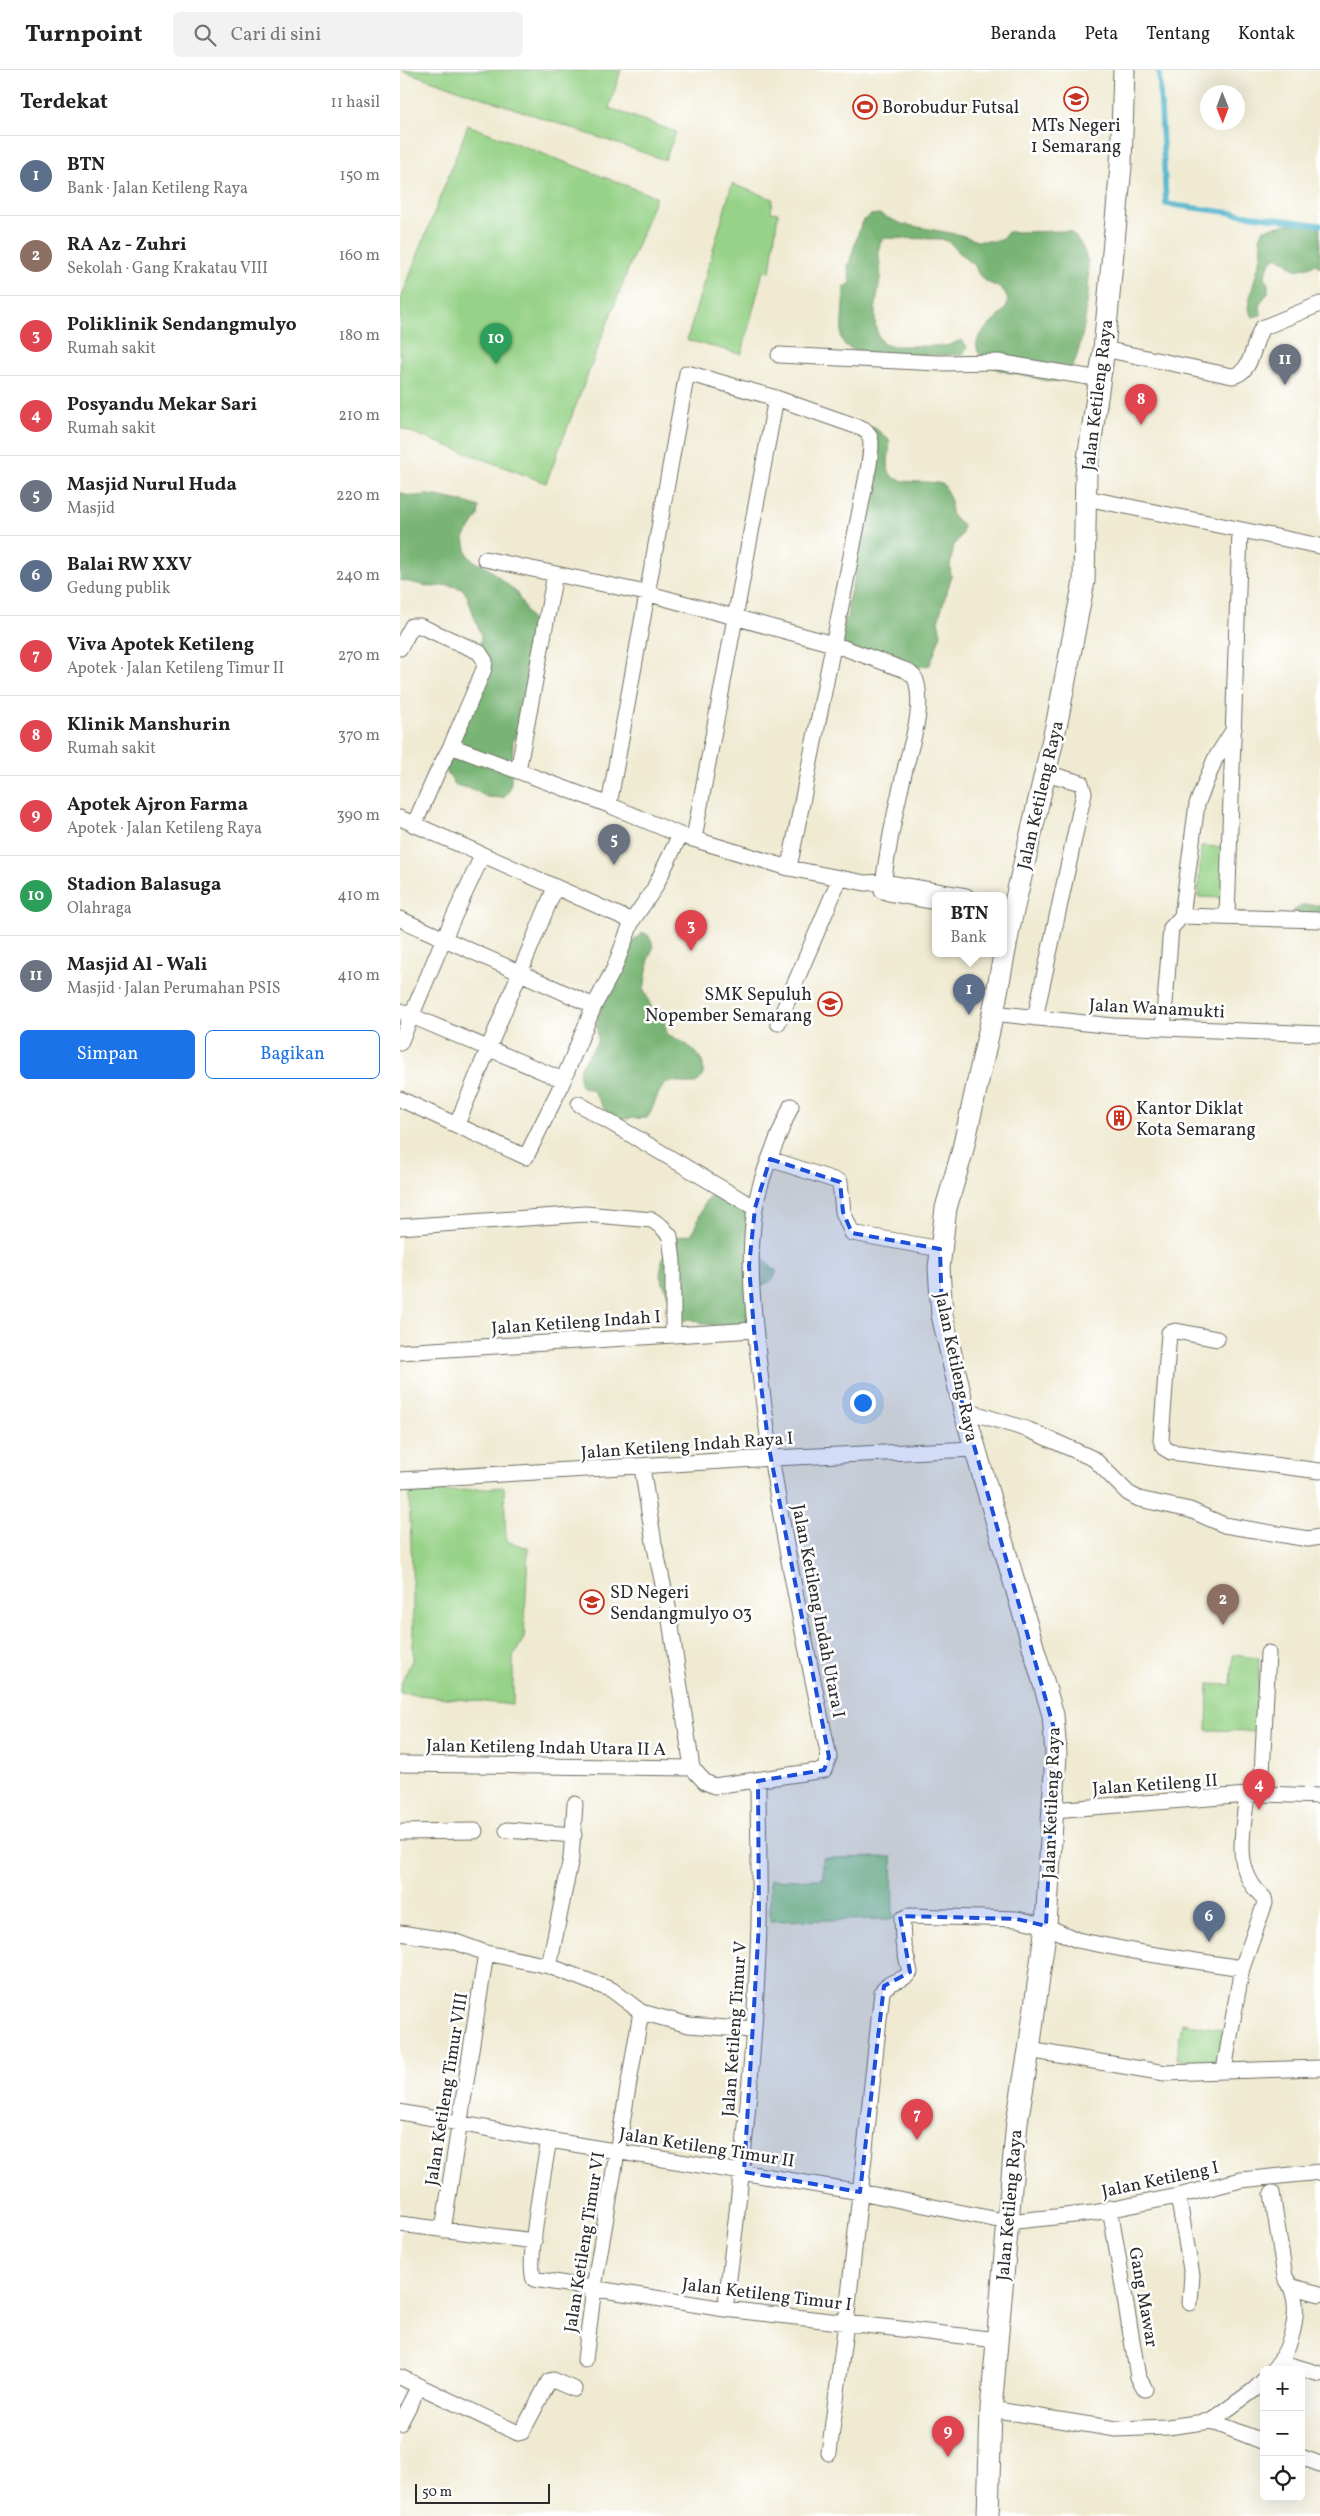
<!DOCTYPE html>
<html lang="id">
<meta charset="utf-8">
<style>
body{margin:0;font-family:Vollkorn,serif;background:#f2f2f2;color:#222}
.controls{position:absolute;right:15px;bottom:15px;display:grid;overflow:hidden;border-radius:8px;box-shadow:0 5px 20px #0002}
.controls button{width:45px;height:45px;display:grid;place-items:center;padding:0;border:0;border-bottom:1px solid #e0e0e0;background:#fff;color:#222;font:25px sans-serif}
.compass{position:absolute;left:800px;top:15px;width:45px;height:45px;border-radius:50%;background:#fff;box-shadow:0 5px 20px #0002;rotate:179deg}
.scale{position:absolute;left:15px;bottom:12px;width:135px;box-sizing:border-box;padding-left:5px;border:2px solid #2b2b2b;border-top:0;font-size:14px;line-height:18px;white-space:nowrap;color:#2b2b2b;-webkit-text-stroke:4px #fff;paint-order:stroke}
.you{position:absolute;left:462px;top:1332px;width:18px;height:18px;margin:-12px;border:4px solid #fff;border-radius:50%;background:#1a73e8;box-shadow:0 0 0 8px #1a73e833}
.badge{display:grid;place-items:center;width:32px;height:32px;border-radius:50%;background:#1a73e8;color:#fff;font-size:16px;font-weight:700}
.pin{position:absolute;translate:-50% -41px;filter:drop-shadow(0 1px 2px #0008)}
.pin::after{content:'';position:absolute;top:26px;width:18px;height:15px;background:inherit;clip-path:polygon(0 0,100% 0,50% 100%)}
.popup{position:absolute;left:532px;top:822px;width:75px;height:65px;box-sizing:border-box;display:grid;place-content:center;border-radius:8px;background:#fff;filter:drop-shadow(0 1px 4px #0005);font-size:16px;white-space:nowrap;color:#767676}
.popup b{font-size:19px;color:#222}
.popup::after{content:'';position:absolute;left:50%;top:100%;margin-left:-10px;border:10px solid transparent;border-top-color:#fff}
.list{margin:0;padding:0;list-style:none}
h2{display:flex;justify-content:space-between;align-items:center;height:65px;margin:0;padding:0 20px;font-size:21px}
h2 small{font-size:16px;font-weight:400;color:#767676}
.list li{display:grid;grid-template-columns:32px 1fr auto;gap:15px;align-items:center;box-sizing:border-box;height:80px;padding:0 20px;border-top:1px solid #e0e0e0}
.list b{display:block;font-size:19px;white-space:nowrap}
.list p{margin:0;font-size:16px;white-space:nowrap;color:#767676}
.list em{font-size:16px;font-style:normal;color:#767676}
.actions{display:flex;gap:10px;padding:15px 20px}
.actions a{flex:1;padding:11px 0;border:1px solid #1a73e8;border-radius:8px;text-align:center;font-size:18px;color:#1a73e8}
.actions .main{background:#1a73e8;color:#fff}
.icon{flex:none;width:28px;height:28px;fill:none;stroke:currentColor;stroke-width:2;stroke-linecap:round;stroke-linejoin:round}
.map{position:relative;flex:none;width:920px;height:2446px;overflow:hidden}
header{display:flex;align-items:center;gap:30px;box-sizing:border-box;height:70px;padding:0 25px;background:#fff;border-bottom:1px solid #e0e0e0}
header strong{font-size:24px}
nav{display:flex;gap:28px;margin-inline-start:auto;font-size:18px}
.search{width:350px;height:45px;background:#f2f2f2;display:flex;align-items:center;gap:12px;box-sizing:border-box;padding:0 18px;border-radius:8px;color:#767676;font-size:19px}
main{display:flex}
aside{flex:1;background:#fff}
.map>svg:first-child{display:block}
</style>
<header>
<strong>Turnpoint</strong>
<div class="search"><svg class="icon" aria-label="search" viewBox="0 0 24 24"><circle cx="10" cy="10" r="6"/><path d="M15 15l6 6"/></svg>Cari di sini</div>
<nav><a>Beranda</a><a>Peta</a><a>Tentang</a><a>Kontak</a></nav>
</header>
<main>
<aside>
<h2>Terdekat<small>11 hasil</small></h2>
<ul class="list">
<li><span class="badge" style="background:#5c6f8a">1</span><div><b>BTN</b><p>Bank · Jalan Ketileng Raya</p></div><em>150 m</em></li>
<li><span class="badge" style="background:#8d6e63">2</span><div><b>RA Az - Zuhri</b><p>Sekolah · Gang Krakatau VIII</p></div><em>160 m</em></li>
<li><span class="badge" style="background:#e0444e">3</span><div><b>Poliklinik Sendangmulyo</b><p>Rumah sakit</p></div><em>180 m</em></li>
<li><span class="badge" style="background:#e0444e">4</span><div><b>Posyandu Mekar Sari</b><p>Rumah sakit</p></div><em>210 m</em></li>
<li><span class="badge" style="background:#6b7280">5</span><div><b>Masjid Nurul Huda</b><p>Masjid</p></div><em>220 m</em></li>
<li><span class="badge" style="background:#5c6f8a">6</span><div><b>Balai RW XXV</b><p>Gedung publik</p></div><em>240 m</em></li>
<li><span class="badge" style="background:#e0444e">7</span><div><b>Viva Apotek Ketileng</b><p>Apotek · Jalan Ketileng Timur II</p></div><em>270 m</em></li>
<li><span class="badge" style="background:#e0444e">8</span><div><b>Klinik Manshurin</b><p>Rumah sakit</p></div><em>370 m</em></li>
<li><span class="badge" style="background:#e0444e">9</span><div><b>Apotek Ajron Farma</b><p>Apotek · Jalan Ketileng Raya</p></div><em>390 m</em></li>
<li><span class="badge" style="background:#2e9e5b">10</span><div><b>Stadion Balasuga</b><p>Olahraga</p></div><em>410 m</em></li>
<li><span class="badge" style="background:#6b7280">11</span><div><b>Masjid Al - Wali</b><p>Masjid · Jalan Perumahan PSIS</p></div><em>410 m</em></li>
</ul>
<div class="actions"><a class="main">Simpan</a><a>Bagikan</a></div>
</aside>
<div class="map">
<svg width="920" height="2446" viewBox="0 0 920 2446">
<rect width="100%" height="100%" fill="#fff"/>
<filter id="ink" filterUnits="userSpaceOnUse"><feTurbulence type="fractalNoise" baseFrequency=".02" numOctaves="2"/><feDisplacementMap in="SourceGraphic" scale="10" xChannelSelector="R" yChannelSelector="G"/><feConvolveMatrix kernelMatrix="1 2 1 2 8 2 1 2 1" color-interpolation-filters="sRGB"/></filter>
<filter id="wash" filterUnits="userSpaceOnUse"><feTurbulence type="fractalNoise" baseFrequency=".0096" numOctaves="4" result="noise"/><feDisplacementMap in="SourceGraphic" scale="20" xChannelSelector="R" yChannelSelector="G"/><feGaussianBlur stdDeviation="1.12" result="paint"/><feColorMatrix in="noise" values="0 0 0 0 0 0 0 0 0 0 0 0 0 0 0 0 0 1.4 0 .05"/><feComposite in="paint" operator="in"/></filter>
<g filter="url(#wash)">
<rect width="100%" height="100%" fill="#efead1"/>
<path fill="#96d287" stroke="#607e59" d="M1 0H221L209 38 276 62 265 90Z
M68 55 256 127 146 413 0 358V231Z
M332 114 373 129 371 142 378 143 370 202 363 201 342 283 340 284 287 270Z
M801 776 825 777 822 828 798 827Z
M104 1417 106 1471 128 1478 124 1568 113 1587V1635L0 1623V1616L13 1588V1524L9 1424Z
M833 1585 859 1588V1659L852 1661 807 1660 808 1614 831 1615Z
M492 1787 493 1849 370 1851V1810L423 1809V1788Z
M782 1953 827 1960 821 1997 776 1989Z"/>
<path fill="#78b474" stroke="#527050" d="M479 144 502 154 561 165 577 171H595L603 168 608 162H616L669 161C680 168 687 184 688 197 691 218 682 299 663 309 651 315 641 309 630 306 617 303 600 303 590 295 550 264 614 251 607 227 604 215 588 216 581 207 578 204 576 198 574 194 559 188 556 173 542 169L483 168C474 181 483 195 480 210 477 232 469 253 483 274L491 276H546L562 270 567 277 563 285 460 284 445 275 441 268 444 218 451 213 448 197 460 157 464 150 471 145Z
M906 151 920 156V198L916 194C887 205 899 197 877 187L870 192 864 207 868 214V223L860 233 861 245 852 247 848 239 849 231 862 183 860 167 864 159Z
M474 357 489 370C491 380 486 391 489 401 494 418 529 408 544 415L551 431V444L563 455 562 464 554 475 550 496 551 508 538 551 541 564 530 595 513 598 450 582 439 565 449 543 447 535 457 498 454 495 470 358Z
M0 422C11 429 16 425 27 425 36 425 71 433 79 437L78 446 64 468 67 484 72 490 88 498 116 522 133 553 136 571 122 648 113 671 111 713 109 721 103 728 87 727 72 719 55 715 46 701 78 607 81 565 67 526 63 519 48 515 32 517 0 510Z
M904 835H920V858L908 857 894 849V840Z
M244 863 248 865 254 876 249 887 244 920 252 939 264 951 267 964C282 971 307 983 303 1004 302 1009 297 1013 292 1014 283 1015 274 1008 266 1014 256 1021 255 1038 247 1048L216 1049 205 1040 193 1021 181 1016C173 995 192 987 197 971 199 965 196 958 197 952 199 936 228 866 244 863Z
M313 1122 336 1130 360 1155V1186L376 1200C377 1213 365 1212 357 1218L355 1243 345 1253 314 1256 289 1249 280 1252 260 1206 262 1192 268 1176 276 1167 292 1164 305 1132Z"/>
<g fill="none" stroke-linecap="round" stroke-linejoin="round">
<path stroke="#4cb2cb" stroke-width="5.5" d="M759 0 766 134 920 155"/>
</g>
</g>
<g filter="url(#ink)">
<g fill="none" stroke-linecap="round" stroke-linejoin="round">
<g stroke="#706e65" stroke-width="17">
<path id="minor" d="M704 279 832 306C853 303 852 274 862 258L920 234
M379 285 538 293 598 292 700 309
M686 428 920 476
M85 489 246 523 433 574 505 600C511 603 516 607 517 614 524 644 509 679 503 708 494 745 487 784 482 821
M0 578 12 556H20L79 582 85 591 84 599 51 676
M118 701 155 504
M209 735 287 303 376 328 464 359C475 367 470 383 469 395L389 798
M0 748 232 851
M14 755 37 703 51 676 209 735 280 765 389 798 465 813 483 812 566 826
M294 768 376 328
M488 823 535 832
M782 846 920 850
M827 847 840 461
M0 849 194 936
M0 941 163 1010
M593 943 713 956 920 964
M635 948 684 723 681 713 646 703
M378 953 440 808
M763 958 771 858 782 846 797 734 815 689 834 659
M0 973 44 868 82 786
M0 1029 126 1087 159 1020 194 936 214 899 232 851 254 819 280 765
M179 1034 355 1138
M57 1054 155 818
M370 1089 440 1112 443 1142 452 1163 540 1179
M0 1157 185 1144 252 1150 262 1157 270 1166 273 1191V1265
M817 1269 776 1261 769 1263 761 1370 764 1378 771 1382 920 1401
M0 1282 354 1260
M564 1340 629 1360 694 1389 728 1423 739 1429 790 1440 824 1455 908 1469 920 1467
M242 1397 254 1473 268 1537 292 1698 305 1712 314 1716 424 1700 429 1687C403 1563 376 1438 361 1312 355 1255 346 1197 355 1139 360 1106 378 1068 391 1036
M0 1410 372 1388 575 1379
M0 1694 292 1698
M861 1724 868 1583
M653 1740 861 1724 920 1726
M107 1760 174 1765
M0 1762 75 1761
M0 1863 53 1871 86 1883 149 1896 212 1920 241 1942 289 1955 352 1960
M149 1896 171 1788 175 1734
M629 1980 765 2003 920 1998
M824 2000 842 1898 865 1833 864 1828C832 1800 843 1762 847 1725
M0 2042 149 2070 460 2122 608 2152 693 2143 778 2126 841 2110 920 2102
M149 2070C145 2093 126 2194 134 2209L325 2239 597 2270
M872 2123 885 2207C905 2233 893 2277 873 2300
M778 2126 792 2205 790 2233
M710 2138 738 2307 745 2319
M0 2154 134 2171
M43 2160 86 1883
M893 2217 920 2224
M325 2239C342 2112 355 1983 359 1855 360 1807 358 1759 358 1711
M185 2290 194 2217 241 1942
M879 2292 920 2304
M0 2307 118 2363 122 2362 149 2311 153 2310 174 2319
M591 2339 716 2359 768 2357 811 2351 854 2320 864 2310
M811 2351 864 2372
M0 2353 19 2316
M429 2383 446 2253 482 1922C487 1910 504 1912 510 1902L503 1873 502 1849 509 1846 617 1849 646 1856 677 1870 743 1883 842 1898
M901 2387 920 2394"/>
</g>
<g stroke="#706e65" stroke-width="23">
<path id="secondary" d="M588 2446 591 2339 617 2052 629 1980 646 1856 656 1684 653 1645 564 1340 542 1245 539 1198 546 1138 562 1083 593 943 610 854 657 652 684 511 686 403 704 279 721 96 724 0"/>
</g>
<use href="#minor" stroke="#fff" stroke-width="15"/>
<use href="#secondary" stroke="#fff" stroke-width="21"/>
</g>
</g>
<path fill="#1d4ed8" fill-opacity="0.2" stroke="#1d4ed8" stroke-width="4" stroke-dasharray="10 6" stroke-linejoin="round" d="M370 1089 440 1112 443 1142 452 1163 540 1179 542 1245 564 1340 655 1662 646 1856 617 1849 500 1846 510 1902 484 1916 460 2122 344 2102 359 1854 358 1711 424 1700 429 1687 369 1378 354 1260 349 1196 355 1138Z"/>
<defs>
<g id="school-ring" transform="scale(1.25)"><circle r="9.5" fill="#fff" stroke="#c8321e" stroke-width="1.5"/><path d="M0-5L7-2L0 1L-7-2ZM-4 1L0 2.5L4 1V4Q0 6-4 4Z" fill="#c8321e"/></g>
<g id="stadium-ring" transform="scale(1.25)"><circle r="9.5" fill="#fff" stroke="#c8321e" stroke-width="1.5"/><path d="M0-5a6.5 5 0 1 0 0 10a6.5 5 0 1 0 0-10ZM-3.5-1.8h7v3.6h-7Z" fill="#c8321e"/></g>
<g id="building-ring" transform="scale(1.25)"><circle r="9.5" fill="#fff" stroke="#c8321e" stroke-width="1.5"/><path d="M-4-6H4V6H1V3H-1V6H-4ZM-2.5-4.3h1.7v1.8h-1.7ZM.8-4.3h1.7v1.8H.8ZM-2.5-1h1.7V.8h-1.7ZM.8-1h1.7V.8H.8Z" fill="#c8321e"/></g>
</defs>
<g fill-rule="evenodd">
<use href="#school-ring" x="676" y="29"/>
<use href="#stadium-ring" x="465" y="37"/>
<use href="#school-ring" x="430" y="934"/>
<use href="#building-ring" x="719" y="1048"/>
<use href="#school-ring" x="192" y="1532"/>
</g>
<g text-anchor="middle" stroke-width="5" stroke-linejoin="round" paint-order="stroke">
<g font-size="18" fill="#2b2b2b" stroke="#fff" text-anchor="start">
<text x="482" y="43">Borobudur Futsal</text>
<text x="676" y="61" text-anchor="middle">MTs Negeri<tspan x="676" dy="21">1 Semarang</tspan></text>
<text x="412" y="930" text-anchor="end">SMK Sepuluh<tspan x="412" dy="21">Nopember Semarang</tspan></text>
<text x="736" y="1044">Kantor Diklat<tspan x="736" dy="21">Kota Semarang</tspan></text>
<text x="210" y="1528">SD Negeri<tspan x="210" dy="21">Sendangmulyo 03</tspan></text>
</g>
<g font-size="18" fill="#2b2b2b" stroke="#fff">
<text transform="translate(697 325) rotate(-83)" y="6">Jalan Ketileng Raya</text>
<text transform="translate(640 725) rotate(-77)" y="6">Jalan Ketileng Raya</text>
<text transform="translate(757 938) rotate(3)" y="6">Jalan Wanamukti</text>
<text transform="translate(176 1252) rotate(-4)" y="6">Jalan Ketileng Indah I</text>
<text transform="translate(557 1297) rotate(78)" y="6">Jalan Ketileng Raya</text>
<text transform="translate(287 1375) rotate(-4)" y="6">Jalan Ketileng Indah Raya I</text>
<text transform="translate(419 1541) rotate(79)" y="6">Jalan Ketileng Indah Utara I</text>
<text transform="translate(146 1677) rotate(1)" y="6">Jalan Ketileng Indah Utara II A</text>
<text transform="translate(755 1714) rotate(-4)" y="6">Jalan Ketileng II</text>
<text transform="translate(651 1733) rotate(-88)" y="6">Jalan Ketileng Raya</text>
<text transform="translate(334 1959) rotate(-86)" y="6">Jalan Ketileng Timur V</text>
<text transform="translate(46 2019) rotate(-81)" y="6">Jalan Ketileng Timur VIII</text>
<text transform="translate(307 2077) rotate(9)" y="6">Jalan Ketileng Timur II</text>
<text transform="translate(760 2109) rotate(-12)" y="6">Jalan Ketileng I</text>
<text transform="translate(609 2135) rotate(-85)" y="6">Jalan Ketileng Raya</text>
<text transform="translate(184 2172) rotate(-81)" y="6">Jalan Ketileng Timur VI</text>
<text transform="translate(367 2224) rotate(7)" y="6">Jalan Ketileng Timur I</text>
<text transform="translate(744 2227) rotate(80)" y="6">Gang Mawar</text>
</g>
</g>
</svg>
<div class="controls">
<button>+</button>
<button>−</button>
<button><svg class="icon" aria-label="locate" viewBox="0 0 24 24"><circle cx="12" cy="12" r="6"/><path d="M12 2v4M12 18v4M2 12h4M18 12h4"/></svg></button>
</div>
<svg class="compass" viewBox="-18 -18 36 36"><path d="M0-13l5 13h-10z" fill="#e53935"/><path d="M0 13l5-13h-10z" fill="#767676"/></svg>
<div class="scale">50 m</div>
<div class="you"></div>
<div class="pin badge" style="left:569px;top:945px;background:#5c6f8a">1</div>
<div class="popup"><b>BTN</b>Bank</div>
<div class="pin badge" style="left:823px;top:1555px;background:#8d6e63">2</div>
<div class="pin badge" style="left:291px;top:881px;background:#e0444e">3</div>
<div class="pin badge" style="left:859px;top:1740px;background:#e0444e">4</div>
<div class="pin badge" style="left:214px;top:795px;background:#6b7280">5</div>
<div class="pin badge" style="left:809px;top:1872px;background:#5c6f8a">6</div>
<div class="pin badge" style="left:517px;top:2070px;background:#e0444e">7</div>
<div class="pin badge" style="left:741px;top:355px;background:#e0444e">8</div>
<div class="pin badge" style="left:548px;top:2387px;background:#e0444e">9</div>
<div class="pin badge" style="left:96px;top:294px;background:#2e9e5b">10</div>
<div class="pin badge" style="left:885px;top:315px;background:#6b7280">11</div>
</div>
</main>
